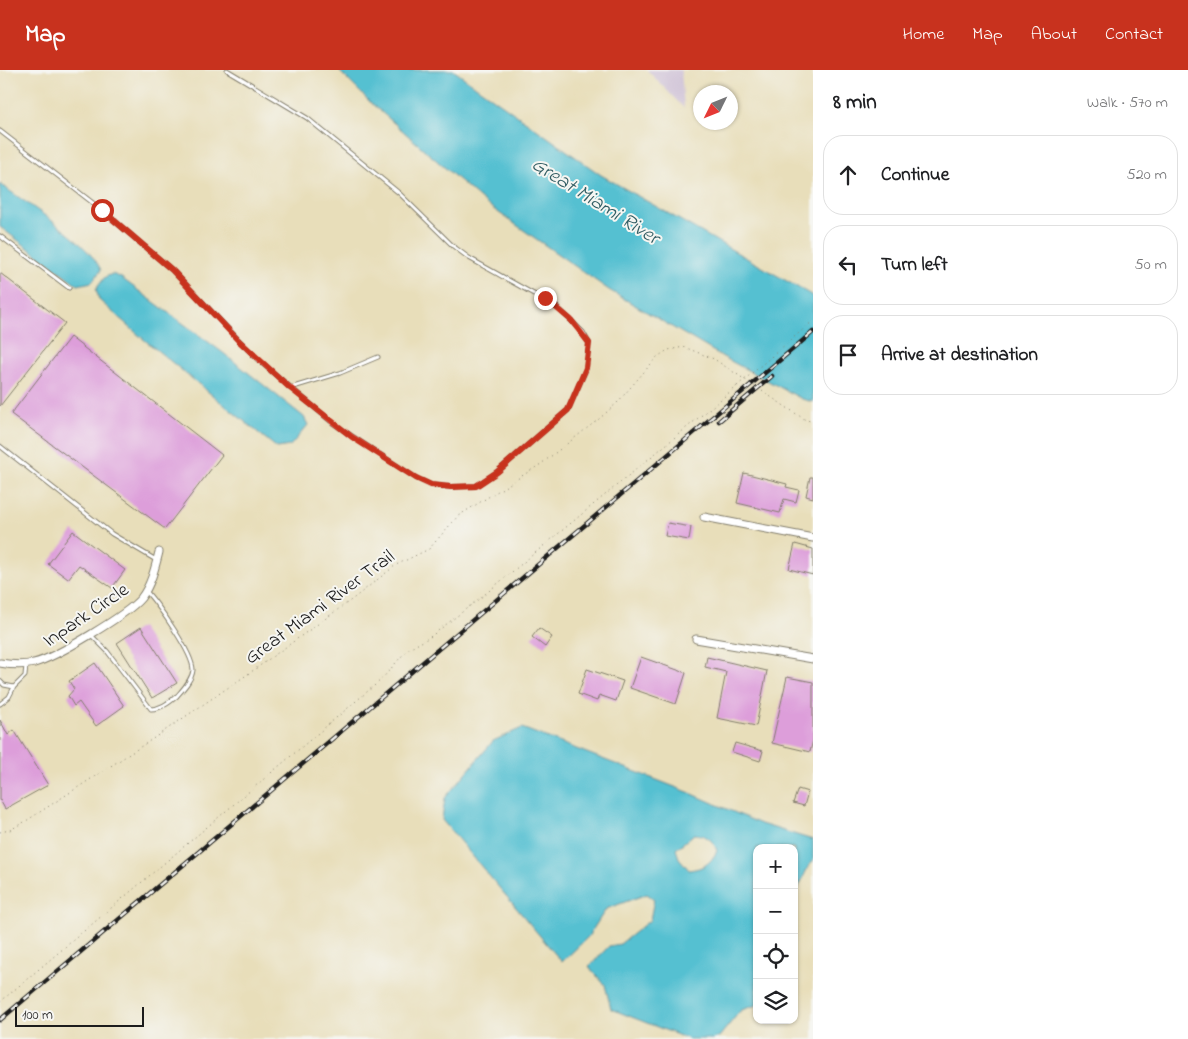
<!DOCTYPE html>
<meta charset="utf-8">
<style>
body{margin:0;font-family:"Indie Flower",sans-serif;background:#f2f2f2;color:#202124}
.controls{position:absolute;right:15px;bottom:15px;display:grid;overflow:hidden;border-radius:10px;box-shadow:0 1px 4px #0004}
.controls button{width:45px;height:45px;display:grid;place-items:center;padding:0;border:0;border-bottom:1px solid #e0e0e0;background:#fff;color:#202124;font:25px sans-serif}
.compass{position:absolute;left:693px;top:15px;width:45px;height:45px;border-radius:50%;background:#fff;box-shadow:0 1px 4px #0004;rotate:227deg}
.scale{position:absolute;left:15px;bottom:12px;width:129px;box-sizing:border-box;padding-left:5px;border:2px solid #1c1c1c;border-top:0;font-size:14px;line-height:18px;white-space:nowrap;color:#1c1c1c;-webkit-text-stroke:4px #f6f6f2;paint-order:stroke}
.stop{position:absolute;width:15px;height:15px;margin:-11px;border:4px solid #c8321e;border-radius:50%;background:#fff}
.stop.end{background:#c8321e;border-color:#fff;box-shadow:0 1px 5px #0008}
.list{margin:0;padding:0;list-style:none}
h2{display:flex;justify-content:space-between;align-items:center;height:65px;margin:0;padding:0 20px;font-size:21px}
h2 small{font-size:16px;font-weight:400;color:#757577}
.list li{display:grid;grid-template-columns:32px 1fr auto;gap:15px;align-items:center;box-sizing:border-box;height:80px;margin:0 10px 10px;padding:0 10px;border:1px solid #e0e0e0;border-radius:20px}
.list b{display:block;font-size:19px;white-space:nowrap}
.list em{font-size:16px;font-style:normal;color:#757577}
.icon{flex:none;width:28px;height:28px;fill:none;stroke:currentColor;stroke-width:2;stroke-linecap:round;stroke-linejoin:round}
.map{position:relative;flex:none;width:813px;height:969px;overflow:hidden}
header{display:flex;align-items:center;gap:30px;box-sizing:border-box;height:70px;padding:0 25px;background:#c8321e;color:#fff}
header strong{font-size:24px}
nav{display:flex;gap:28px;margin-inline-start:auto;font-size:18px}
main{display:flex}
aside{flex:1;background:#fff}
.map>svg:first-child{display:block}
</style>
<header>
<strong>Map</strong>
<nav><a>Home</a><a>Map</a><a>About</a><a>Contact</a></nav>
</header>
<main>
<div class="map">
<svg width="813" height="969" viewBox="0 0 813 969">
<rect width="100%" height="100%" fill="#f6f6f2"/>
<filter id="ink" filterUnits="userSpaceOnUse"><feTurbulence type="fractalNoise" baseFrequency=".02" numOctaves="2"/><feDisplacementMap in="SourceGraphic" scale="10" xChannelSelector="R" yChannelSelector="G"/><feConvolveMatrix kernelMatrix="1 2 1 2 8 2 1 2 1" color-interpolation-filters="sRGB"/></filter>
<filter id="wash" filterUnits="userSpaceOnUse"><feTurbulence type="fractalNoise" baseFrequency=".0096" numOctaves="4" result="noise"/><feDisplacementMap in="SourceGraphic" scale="20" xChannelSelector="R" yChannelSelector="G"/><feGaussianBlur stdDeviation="1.12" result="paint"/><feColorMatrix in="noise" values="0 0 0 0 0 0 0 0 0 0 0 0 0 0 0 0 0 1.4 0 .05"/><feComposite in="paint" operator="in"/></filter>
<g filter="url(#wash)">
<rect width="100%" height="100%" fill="#e8deba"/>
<path fill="#ccbed4" d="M647 0H681L684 38Z"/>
<path fill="#55c0d1" stroke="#386e76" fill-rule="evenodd" d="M338 0H453L601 105 813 226V332L802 329 723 287 609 220 485 133 370 32Z
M0 114C27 134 88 171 101 200L92 212 78 215 0 157Z
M112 204 120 207 222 282 304 347 308 355 290 376 277 378 141 267 99 230 96 219 105 207Z
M522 658 688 722 761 754 813 770V791L808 797 794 827V778H757V935L741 940 719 967 713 969H688L611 939 605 915 589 897 609 876 620 874 650 850 654 829 647 824 606 839 588 867 562 892 442 750 445 728 493 671ZM694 764C706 765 713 769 717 781 710 794 704 798 689 800L679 788 676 779Z"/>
<g id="blocks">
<path fill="#dd9eda" d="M0 203 65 253 0 336Z
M70 267 222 385 165 459 11 344Z
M744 403 787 414 786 417 799 420 796 432 784 429 780 443 737 433Z
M810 407H813V428L806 426Z
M668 453 691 457 689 470 665 466Z
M73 461 125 500 112 518 79 495 68 509 48 494Z
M795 474 813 479V505L789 499Z
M141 557 177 613 152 628 117 573Z
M539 558 552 567 545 577 532 567Z
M641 587 686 603 676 634 630 618Z
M707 587 767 601 756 656 717 648 726 602 705 597Z
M95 593 124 636 96 656 79 632 74 636 68 626 74 619 69 611Z
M587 599 623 611 616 631 599 625 597 631 578 624Z
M787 607 813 612V670L810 682 772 673Z
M0 650 8 665 14 660 48 715 5 739 0 730Z
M735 673 763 681 760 691 732 682Z
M798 719 808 722 804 736 793 733Z"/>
</g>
</g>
<g filter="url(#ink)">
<use href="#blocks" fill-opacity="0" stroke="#827d6b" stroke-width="1"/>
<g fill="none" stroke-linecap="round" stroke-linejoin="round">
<g stroke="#827d6b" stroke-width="5">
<path id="service" d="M0 61 102 140 172 200 257 289 334 354 416 408 431 415 451 417 476 416 497 402 568 340 586 299 589 273 583 262 557 237 469 188 453 176 399 123 307 48 227 0
M0 166 69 218
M290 318 340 303 378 287
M0 376 112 464 156 490
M90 564 107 581 151 639C161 639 169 633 177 626 183 619 192 610 193 600 193 583 158 535 146 521
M0 611 4 615 14 617 25 606 26 595
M0 634 9 627 14 617"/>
</g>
<g stroke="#827d6b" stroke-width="9">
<path id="minor" d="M704 447 813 468
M696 569 813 589
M0 593C11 595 23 596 34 593 55 588 128 544 141 528 151 515 155 498 159 482"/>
</g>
<path stroke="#827d6b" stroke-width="1" stroke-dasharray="1 4" stroke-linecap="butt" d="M0 762 10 760 26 751 151 670 251 602 354 528 396 495 429 479 458 446 541 394 599 349 617 333 657 287 668 280 684 277 714 289 804 349 813 352
M0 932 381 610 407 580 430 567 484 525 737 316"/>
<use href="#service" stroke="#fff" stroke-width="3"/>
<use href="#minor" stroke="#fff" stroke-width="7"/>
<g stroke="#1c1c1c" stroke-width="4.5">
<path id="rail" d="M719 351 772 306
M0 950 813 262"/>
</g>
<use href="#rail" stroke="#f6f6f2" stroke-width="2.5" stroke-dasharray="8" stroke-linecap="butt"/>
<path stroke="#827d6b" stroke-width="1" stroke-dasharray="1 4" stroke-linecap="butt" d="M737 316 813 251"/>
</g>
</g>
<g fill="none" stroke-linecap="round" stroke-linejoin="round" filter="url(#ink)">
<path stroke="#c8321e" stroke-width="6" d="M102 140 172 200 238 270 290 318 352 367 416 408 431 415 451 417 476 416 497 402 568 340 586 298 589 273 571 250 545 228"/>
</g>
<g text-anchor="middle" stroke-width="4" stroke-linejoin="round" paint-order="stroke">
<g font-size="20" fill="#1c1c1c" stroke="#f6f6f2">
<text transform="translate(319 536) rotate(-36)" y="7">Great Miami River Trail</text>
<text transform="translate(85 544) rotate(-34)" y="7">Inpark Circle</text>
</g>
<g font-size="21" font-style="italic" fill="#335e64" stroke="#f6f6f2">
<text transform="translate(596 130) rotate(32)" y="7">Great Miami River</text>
</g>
</g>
</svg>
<div class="controls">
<button>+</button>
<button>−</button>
<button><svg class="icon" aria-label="locate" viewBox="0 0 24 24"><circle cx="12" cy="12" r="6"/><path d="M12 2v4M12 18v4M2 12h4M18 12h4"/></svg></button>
<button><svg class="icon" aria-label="layers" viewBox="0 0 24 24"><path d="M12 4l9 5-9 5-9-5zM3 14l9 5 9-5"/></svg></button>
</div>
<svg class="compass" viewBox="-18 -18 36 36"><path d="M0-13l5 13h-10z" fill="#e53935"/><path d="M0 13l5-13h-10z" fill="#757577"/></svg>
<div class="scale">100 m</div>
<div class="stop" style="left:102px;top:140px"></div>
<div class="stop end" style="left:545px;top:228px"></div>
</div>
<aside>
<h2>8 min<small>Walk · 570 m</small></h2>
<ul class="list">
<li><svg class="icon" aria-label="ahead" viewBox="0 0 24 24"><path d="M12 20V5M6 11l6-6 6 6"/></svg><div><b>Continue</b></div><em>520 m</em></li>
<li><svg class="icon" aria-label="left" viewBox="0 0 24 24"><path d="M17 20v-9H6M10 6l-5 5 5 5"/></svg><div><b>Turn left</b></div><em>50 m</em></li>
<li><svg class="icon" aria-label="arrive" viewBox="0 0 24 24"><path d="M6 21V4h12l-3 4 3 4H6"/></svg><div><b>Arrive at destination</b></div></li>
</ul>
</aside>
</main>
